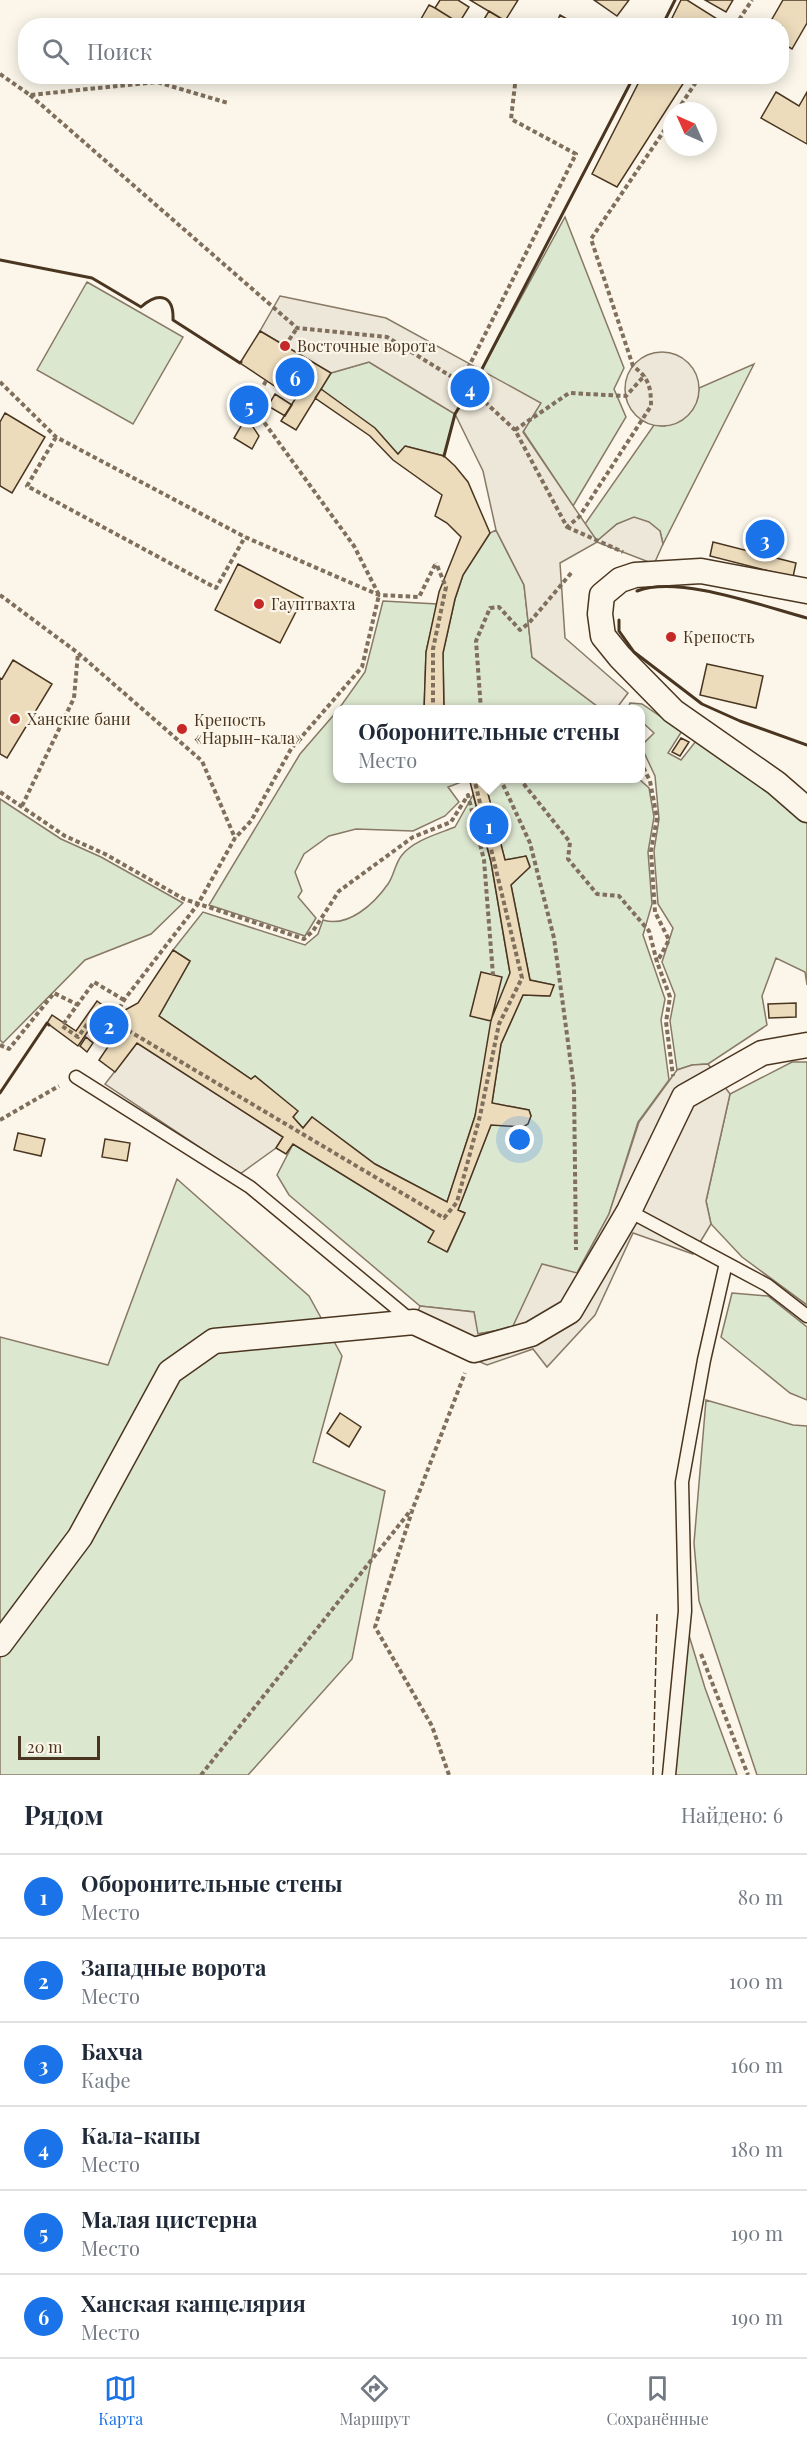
<!DOCTYPE html>
<html lang="ru">
<meta charset="utf-8">
<style>
body{margin:0;font-family:"Playfair Display",serif;background:#f2f2f3;color:#1f2937}
.compass{position:absolute;left:663px;top:102px;width:54px;height:54px;border-radius:50%;background:#fff;box-shadow:0 3px 15px #0003;rotate:315deg}
.scale{position:absolute;left:18px;bottom:15px;width:82px;box-sizing:border-box;padding-left:6px;border:3px solid #4a3520;border-top:0;font-size:16px;line-height:21px;white-space:nowrap;color:#4a3520;-webkit-text-stroke:4px #fbf6e9;paint-order:stroke}
.you{position:absolute;left:520px;top:1140px;width:21px;height:21px;margin:-15px;border:4px solid #fff;border-radius:50%;background:#1a73e8;box-shadow:0 0 0 9px #1a73e833}
.badge{display:grid;place-items:center;width:39px;height:39px;border-radius:50%;background:#1a73e8;color:#fff;font-size:20px;font-weight:700}
.pin{position:absolute;translate:-50% -50%;border:3px solid #fff;box-shadow:0 2px 6px #0006}
.popup{position:absolute;left:333px;top:705px;width:312px;height:78px;box-sizing:border-box;display:grid;place-content:center;border-radius:12px;background:#fff;filter:drop-shadow(0 2px 4px #0005);font-size:20px;white-space:nowrap;color:#747a83}
.popup b{font-size:22px;color:#1f2937}
.popup::after{content:'';position:absolute;left:50%;top:100%;margin-left:-12px;border:12px solid transparent;border-top-color:#fff}
.list{margin:0;padding:0;list-style:none}
h2{display:flex;justify-content:space-between;align-items:center;height:78px;margin:0;padding:0 24px;font-size:26px}
h2 small{font-size:20px;font-weight:400;color:#747a83}
.list li{display:grid;grid-template-columns:39px 1fr auto;gap:18px;align-items:center;box-sizing:border-box;height:84px;padding:0 24px;border-top:2px solid #e0e1e3}
.list b{display:block;font-size:22px;white-space:nowrap}
.list p{margin:0;font-size:20px;white-space:nowrap;color:#747a83}
.list em{font-size:20px;font-style:normal;color:#747a83}
.icon{flex:none;width:33px;height:33px;fill:none;stroke:currentColor;stroke-width:2;stroke-linecap:round;stroke-linejoin:round}
.map{position:relative;flex:none;width:807px;height:1775px;overflow:hidden}
.search{position:absolute;background:#fff;box-shadow:0 3px 15px #0003;left:18px;right:18px;top:18px;height:66px;display:flex;align-items:center;gap:15px;box-sizing:border-box;padding:0 21px;border-radius:24px;color:#747a83;font-size:22px}
.sheet{height:582px;background:#fff}
nav{display:flex;justify-content:space-around;align-items:center;box-sizing:border-box;height:84px;border-top:2px solid #e0e1e3;background:#fff;font-size:16px;color:#747a83}
nav a{display:grid;justify-items:center;gap:3px}
nav .on{color:#1a73e8}
.map>svg:first-child{display:block}
</style>
<div class="map">
<svg width="807" height="1775" viewBox="0 0 807 1775">
<rect width="100%" height="100%" fill="#fbf6e9"/>
<path fill="#dce7d0" stroke="#887966" stroke-width="1.5" d="M565 217 624 368 614 389 626 417 573 506 482 369Z
M87 282 183 337 133 424 37 370Z
M369 362 455 414 444 456 406 446 398 454 321 389 331 373Z
M754 364 663 544 660 531 617 524 597 541 585 524 654 425 665 426 697 399 699 388Z
M496 530 524 585 532 657 601 709 444 710 443 653 455 599 463 575 490 533Z
M383 601 437 604 426 652 424 710H338L365 672Z
M630 703 642 704 682 731 668 753 681 760 696 741 807 820V985L805 972 776 958 762 996 767 1025 708 1064 692 1065 677 1070 670 1021 675 995 662 962 673 928 658 904 654 851 659 819 655 776 641 746 654 733 641 721 640 710H627Z
M338 710V778L469 779 448 787 459 802 445 816 413 831 356 829 329 836 304 854 295 872 302 891 298 897 316 918 305 936 209 905 300 754Z
M484 779H639L649 788 654 817 648 852 652 904 643 935 665 999 661 1020 669 1080 638 1122 609 1214 577 1273 512 1328 477 1334 474 1312 420 1306 289 1195 277 1175 293 1144 434 1231 448 1251 465 1213 458 1210 491 1125 531 1116 529 1110 492 1103 501 1044 523 995 549 996 554 985 530 980 511 885 530 866 526 856 505 860Z
M473 795 491 862 510 973 475 1116 447 1202 375 1164 312 1117 303 1128 293 1117 297 1111 255 1076 251 1079 159 1016 190 961 173 950 203 912 305 945 318 934 323 920C348 928 374 904 388 884 394 876 395 863 402 855 414 840 438 834 455 827Z
M0 799 61 839 101 857 183 903 151 934 85 960 3 1043 0 1040Z
M792 1062H807V1305L742 1257 711 1224 706 1201 730 1094Z
M177 1179 309 1296 342 1356 313 1462 385 1491 352 1659 248 1775H0V1337L108 1365Z
M732 1293 768 1296 807 1327V1400L790 1393 721 1337Z
M706 1400 793 1425 807 1426V1775H757L699 1601 694 1543Z
M688 1632 705 1688 737 1775H675L681 1685Z"/>
<path fill="#ede7d9" stroke="#887966" stroke-width="1.5" d="M280 296 386 318 541 403 523 432 597 541 617 524 634 517 649 522 660 531 663 544 654 564 597 542 560 563 565 638 628 693 616 709H601L532 657 524 585 496 530 483 471 455 414 369 362 331 373 260 331Z
M625 389a37 37 0 1 1 74 0a37 37 0 1 1-74 0Z
M137 1043 283 1137 276 1148 240 1174 105 1084Z
M708 1064 730 1094 706 1201 711 1224 693 1254 633 1233 595 1315 547 1367 533 1349 487 1365 410 1331 420 1306 474 1312 478 1334 512 1328 542 1264 577 1273 609 1214 639 1122 677 1070 692 1065Z"/>
<path fill="#ecdcbc" stroke="#4a3520" stroke-width="1.5" d="M440 0H458L469 7 459 23 435 8Z
M470 0H518L505 21Z
M594 0H629L617 16Z
M681 0H687L722 22 720 26H668Z
M705 0H733L726 12Z
M783 0H807V23L792 49 782 43V26H768Z
M429 5 435 8 464 26H417Z
M489 11 509 23 507 26H480Z
M560 15 579 26H555Z
M642 76H688L617 187 592 174Z
M776 92 799 106 807 92V144L761 118Z
M260 331 331 373 296 430 281 421 301 390 288 382 282 391 240 363Z
M321 389 375 428 398 454 405 446 444 456 455 466 468 482 490 533 463 575 455 599 443 653 444 710H424L426 652 439 592 461 537 447 523 435 516 442 495 393 460 370 436 315 398Z
M275 394 292 405 285 416 268 406Z
M247 398 256 404 250 411 242 405Z
M5 413 45 437 12 493 0 486V422Z
M244 421 253 427 259 436 252 449 234 438Z
M713 542 796 563 793 577 710 556Z
M238 564 303 598 280 643 215 610Z
M13 660 52 684 7 758 0 754V678L2 679Z
M707 664 763 676 756 708 700 695Z
M681 738 689 742 680 756 672 752Z
M484 778 505 860 526 856 530 867 511 885 530 980 554 985 550 996 523 995 501 1044 492 1103 529 1110 531 1116 528 1124 523 1127 491 1125 458 1210 465 1213 447 1252 428 1242 434 1231 293 1144 286 1154 276 1148 283 1137 137 1043 115 1072 99 1060 118 1032 97 1018 78 1046 47 1023 52 1015 76 1031 97 1001 116 1015 138 1003 173 950 190 961 159 1016 251 1079 255 1076 298 1111 293 1117 303 1128 312 1117 375 1164 447 1202 475 1116 491 1020 510 973 491 862 469 778Z
M481 972 502 977 491 1021 470 1016Z
M796 1003V1017L769 1018 768 1004Z
M86 1037 93 1043 87 1052 80 1046Z
M18 1133 45 1139 41 1156 14 1150Z
M105 1139 130 1143 127 1161 102 1157Z
M340 1413 361 1427 349 1447 327 1433Z"/>
<g fill="none" stroke-linecap="round" stroke-linejoin="round">
<g stroke="#4a3520" stroke-width="15">
<path id="service" d="M76 1077 250 1187 413 1322
M629 1211 767 1285 807 1316
M669 1775 685 1611 682 1482 704 1360 726 1263"/>
</g>
<g stroke="#4a3520" stroke-width="27">
<path id="minor" d="M807 591 701 571 635 575 620 580 602 595 600 614 603 636 620 657 673 711 776 783 807 810
M0 1644 80 1537 170 1372 214 1341 414 1322 474 1350 531 1334 570 1311 629 1211 684 1097 762 1053 807 1045"/>
</g>
<path stroke="#7f6f5c" stroke-width="4" stroke-dasharray="4.5 3" stroke-linecap="butt" d="M735 26 752 0
M0 74 30 95 157 82 228 103
M30 95 297 328 387 337 470 388 515 430 567 527 579 517 651 406C651 387 649 378 633 366L591 239 672 119
M677 111 700 76
M285 346 297 328
M0 382 56 437 245 537 379 595 419 597 436 563
M461 382 576 154 511 119 516 76
M515 430 569 393 626 396 645 375
M56 437 27 486 216 588 245 537
M567 527 623 552
M0 595 78 653 202 761 235 838
M433 710V649L446 587 436 563
M481 710 476 641 490 608 499 607 520 630 529 623 572 572
M640 761 650 781 657 818 651 851 655 912 669 940 657 962
M500 778 530 843 554 938 574 1087 576 1250
M519 778 570 842 568 859 597 894 619 896 649 931 657 962 670 997 666 1022 673 1076
M0 792 65 836 105 854 184 899 304 939 313 931 339 891 413 837 451 822 468 795 484 860 493 975
M22 806 74 698 78 653
M124 1000 94 982 62 1026 78 1037 98 1009 124 1028 444 1218 457 1202 480 1116 499 1024 522 978 474 778
M116 1015 124 1000 198 904 235 838 251 821 291 749 362 667 379 595 354 546 261 418 258 395 266 381
M0 1045 9 1049 54 993 78 1005
M0 1120 59 1086
M701 1654 748 1775
M201 1775 411 1510
M449 1775 432 1726 375 1627 413 1508 465 1373"/>
<use href="#service" stroke="#fbf6e9" stroke-width="12"/>
<use href="#minor" stroke="#fbf6e9" stroke-width="24"/>
<path stroke="#4a3520" stroke-width="1.5" stroke-dasharray="8 3" stroke-linecap="butt" d="M653 1775 657 1614"/>
<path stroke="#4a3520" stroke-width="3" d="M662 26 675 0
M0 260 92 278 141 307C158 292 174 294 173 320L240 363 241 362
M444 456 455 414 482 369 634 76
M637 591C679 575 762 606 807 618
M619 620V631L634 652 702 704 740 721 807 745
M0 1093 47 1023 49 1025"/>
</g>
<g fill="#c62828" stroke="#fbf6e9" stroke-width="2">
<circle cx="285" cy="346" r="6"/>
<circle cx="259" cy="604" r="6"/>
<circle cx="671" cy="637" r="6"/>
<circle cx="15" cy="719" r="6"/>
<circle cx="182" cy="729" r="6"/>
</g>
<g text-anchor="middle" stroke-width="4.5" stroke-linejoin="round" paint-order="stroke">
<g font-size="16" fill="#4a3520" stroke="#fbf6e9" text-anchor="start">
<text x="297" y="352">Восточные ворота</text>
<text x="271" y="610">Гауптвахта</text>
<text x="683" y="643">Крепость</text>
<text x="27" y="725">Ханские бани</text>
<text x="194" y="726">Крепость<tspan x="194" dy="18">«Нарын-кала»</tspan></text>
</g>
</g>
</svg>
<svg class="compass" viewBox="-18 -18 36 36"><path d="M0-13l5 13h-10z" fill="#e53935"/><path d="M0 13l5-13h-10z" fill="#747a83"/></svg>
<div class="scale">20 m</div>
<div class="you"></div>
<div class="pin badge" style="left:489px;top:825px">1</div>
<div class="popup"><b>Оборонительные стены</b>Место</div>
<div class="pin badge" style="left:109px;top:1025px">2</div>
<div class="pin badge" style="left:765px;top:539px">3</div>
<div class="pin badge" style="left:470px;top:388px">4</div>
<div class="pin badge" style="left:249px;top:405px">5</div>
<div class="pin badge" style="left:295px;top:377px">6</div>
<div class="search"><svg class="icon" aria-label="search" viewBox="0 0 24 24"><circle cx="10" cy="10" r="6"/><path d="M15 15l6 6"/></svg>Поиск</div>
</div>
<section class="sheet">
<h2>Рядом<small>Найдено: 6</small></h2>
<ul class="list">
<li><span class="badge">1</span><div><b>Оборонительные стены</b><p>Место</p></div><em>80 m</em></li>
<li><span class="badge">2</span><div><b>Западные ворота</b><p>Место</p></div><em>100 m</em></li>
<li><span class="badge">3</span><div><b>Бахча</b><p>Кафе</p></div><em>160 m</em></li>
<li><span class="badge">4</span><div><b>Кала-капы</b><p>Место</p></div><em>180 m</em></li>
<li><span class="badge">5</span><div><b>Малая цистерна</b><p>Место</p></div><em>190 m</em></li>
<li><span class="badge">6</span><div><b>Ханская канцелярия</b><p>Место</p></div><em>190 m</em></li>
</ul>
</section>
<nav>
<a class="on"><svg class="icon" aria-label="map" viewBox="0 0 24 24"><path d="M3 6l6-2 6 2 6-2v14l-6 2-6-2-6 2zM9 4v14M15 6v14"/></svg>Карта</a>
<a><svg class="icon" aria-label="directions" viewBox="0 0 24 24"><path d="M12 3l9 9-9 9-9-9zM9 14v-3h6M13 9l2 2-2 2"/></svg>Маршрут</a>
<a><svg class="icon" aria-label="saved" viewBox="0 0 24 24"><path d="M7 4h10v16l-5-4-5 4z"/></svg>Сохранённые</a>
</nav>
